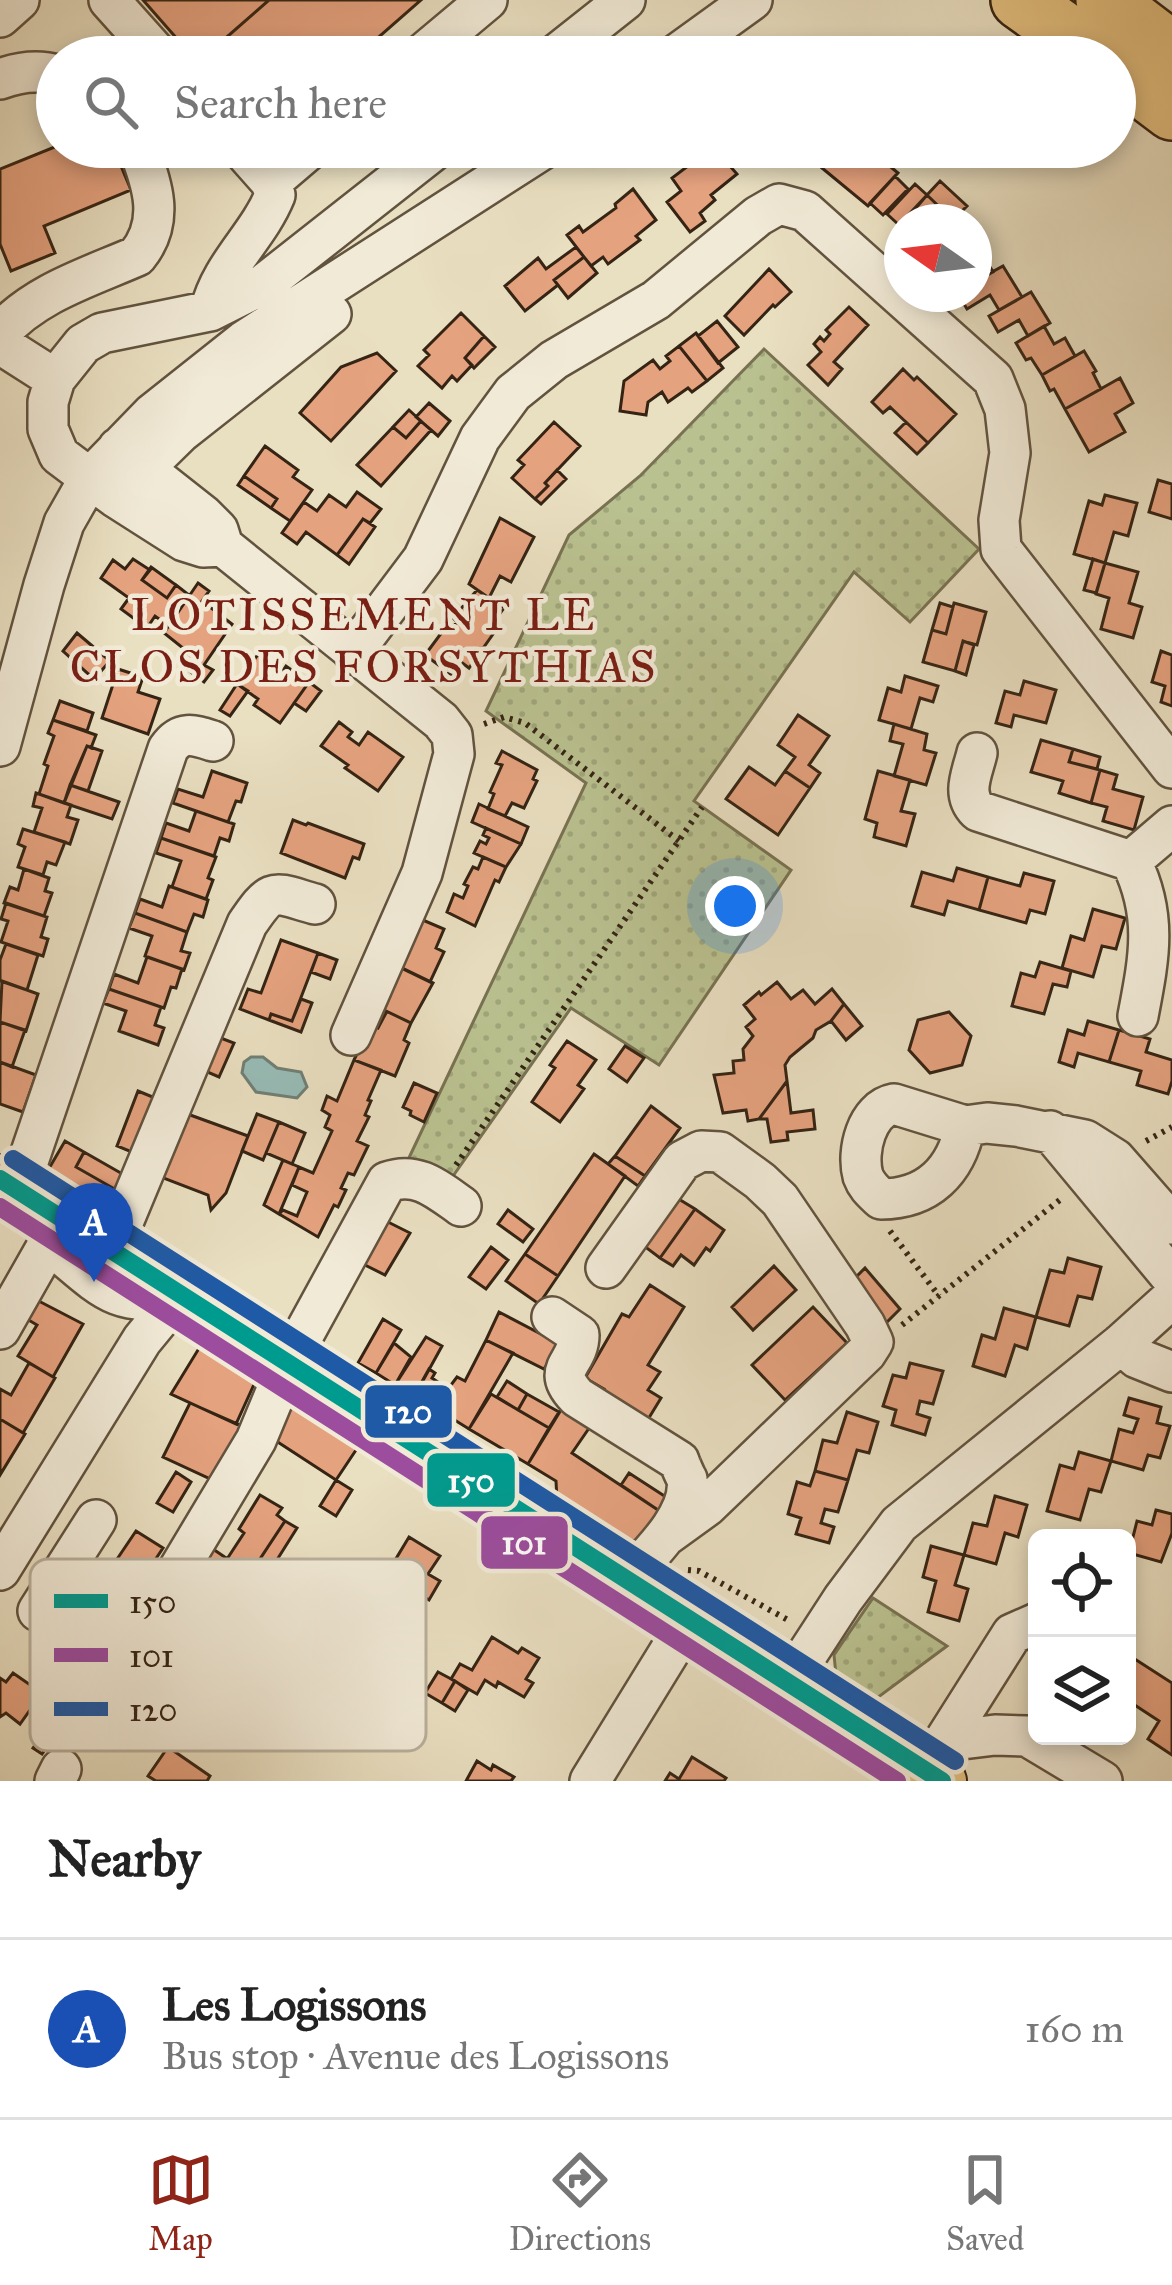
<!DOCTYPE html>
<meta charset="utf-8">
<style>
body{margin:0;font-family:"IM FELL Great Primer",serif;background:#f2f2f2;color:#222}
.controls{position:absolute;right:36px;bottom:36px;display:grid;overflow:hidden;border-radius:18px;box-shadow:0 6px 18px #0003}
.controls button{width:108px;height:108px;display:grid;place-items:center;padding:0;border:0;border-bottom:3px solid #e0e0e0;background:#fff;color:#222;font:60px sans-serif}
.compass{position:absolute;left:884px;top:204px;width:108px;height:108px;border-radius:50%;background:#fff;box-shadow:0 6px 18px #0003;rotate:284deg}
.you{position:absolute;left:735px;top:906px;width:42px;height:42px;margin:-30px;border:9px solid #fff;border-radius:50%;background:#1a73e8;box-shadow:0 0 0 18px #1a73e833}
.badge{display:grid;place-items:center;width:78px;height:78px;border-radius:50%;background:#8f2418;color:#fff;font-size:39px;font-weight:700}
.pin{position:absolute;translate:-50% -99px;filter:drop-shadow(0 3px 6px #0008)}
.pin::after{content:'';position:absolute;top:63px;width:42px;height:36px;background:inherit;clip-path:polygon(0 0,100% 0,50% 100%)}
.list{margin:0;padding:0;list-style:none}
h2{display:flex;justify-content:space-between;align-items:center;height:156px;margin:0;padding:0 48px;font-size:51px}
h2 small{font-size:39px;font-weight:400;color:#767676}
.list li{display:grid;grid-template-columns:78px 1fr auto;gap:36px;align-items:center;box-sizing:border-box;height:180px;padding:0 48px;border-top:3px solid #e0e0e0}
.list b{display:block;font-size:45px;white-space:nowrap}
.list p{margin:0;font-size:39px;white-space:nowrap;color:#767676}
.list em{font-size:39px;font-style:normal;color:#767676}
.icon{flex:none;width:66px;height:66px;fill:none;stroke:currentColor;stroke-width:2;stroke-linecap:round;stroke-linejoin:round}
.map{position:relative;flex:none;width:1172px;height:1781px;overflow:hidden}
.search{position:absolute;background:#fff;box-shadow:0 6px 18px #0003;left:36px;right:36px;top:36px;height:132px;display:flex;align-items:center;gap:30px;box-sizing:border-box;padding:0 42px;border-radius:66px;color:#767676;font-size:45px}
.sheet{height:336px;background:#fff}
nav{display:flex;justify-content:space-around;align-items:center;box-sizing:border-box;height:168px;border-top:3px solid #e0e0e0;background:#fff;font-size:33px;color:#767676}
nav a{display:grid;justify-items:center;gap:6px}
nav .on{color:#8f2418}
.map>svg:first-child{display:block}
</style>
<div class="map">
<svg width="1172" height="1781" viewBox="0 0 1172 1781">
<defs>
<pattern id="grass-dots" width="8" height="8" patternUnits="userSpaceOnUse" patternTransform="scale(3)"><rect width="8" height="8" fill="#bac190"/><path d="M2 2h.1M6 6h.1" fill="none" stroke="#a0a67b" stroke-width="1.8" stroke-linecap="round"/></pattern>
</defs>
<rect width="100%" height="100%" fill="#e9dfc1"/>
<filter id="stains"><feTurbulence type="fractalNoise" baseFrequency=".00167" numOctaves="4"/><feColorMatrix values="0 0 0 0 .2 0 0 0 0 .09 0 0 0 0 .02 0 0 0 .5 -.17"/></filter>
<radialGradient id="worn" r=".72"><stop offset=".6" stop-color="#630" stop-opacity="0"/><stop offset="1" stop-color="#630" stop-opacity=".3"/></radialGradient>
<path fill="url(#grass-dots)" stroke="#787252" stroke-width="3" d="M764 349 979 549 910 622 854 572 694 801 791 870 659 1065 571 1008 446 1186 407 1162 586 783 486 711 569 535 640 476Z
M873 1598 947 1646 873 1701 836 1675 834 1655Z"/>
<path fill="#97bcb6" stroke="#707f75" stroke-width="3" d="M251 1057H263L277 1068 301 1072 307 1087 297 1098 256 1092 242 1073 244 1062Z"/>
<path fill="#e5a27f" stroke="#352414" stroke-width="3" d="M143 0H269L204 57H193Z
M269 0H421L356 57H204Z
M57 146 113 147 131 190 44 226 55 253 11 271 0 244V169Z
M713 147 737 174 711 195 715 200 700 213 705 221 690 232 667 202 681 191 672 178Z
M804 147H840L824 166 810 154 808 157 800 151Z
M840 147H867L898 173 868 206 822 168Z
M895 176 908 189 883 215 870 203Z
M940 181 967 206 953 220 927 195Z
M915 184 927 195 899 225 887 214Z
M633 189 656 220 636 236 640 240 608 264 603 257 591 266 567 235 579 226 583 232 616 208 615 204Z
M927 195 953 220 955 222H904Z
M974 240 993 272 974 282Z
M576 247 584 257 554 280 558 285 525 311 505 286 538 258 546 269Z
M584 257 597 273 568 298 554 280Z
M1003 266 1022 297 999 310 990 295 967 309 958 294H974V282Z
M769 269 791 292 775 307 773 305 744 335 725 316Z
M1031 292 1050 323 1028 336 1019 320 998 332 989 316Z
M849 307 868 325 834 362 842 369 828 385 808 365 821 352 814 344 820 337 824 341 830 334 826 330Z
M461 313 484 336 465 358 472 365 457 381 452 376 442 388 418 366 429 355 424 350Z
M717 321 738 347 718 363 698 336Z
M1044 326 1054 344 1065 338 1075 356 1042 375 1031 358 1026 360 1016 343Z
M696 333 723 368 707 381 679 346Z
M484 336 495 347 474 368 465 358Z
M679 346 707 381 692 392 688 388 668 402 662 392 648 402 646 415 620 411 624 381 653 360 660 369 670 361 666 356Z
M1084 351 1096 371 1093 373 1101 389 1065 409 1054 389 1050 391 1042 375Z
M377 353 396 371 331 441 300 413 341 367Z
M903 369 914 380 917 377 956 414 928 443 890 407 883 413 872 402Z
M1120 378 1133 403 1115 414 1125 432 1089 452 1065 409Z
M429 403 450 421 438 436 416 417Z
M409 410 421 421 406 438 393 427Z
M421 421 431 430 381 486 357 465 393 427 406 438Z
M554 422 580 446 545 483 548 486 535 499 512 478 524 465 518 460Z
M906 422 928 443 917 454 895 433Z
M265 446 298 470 293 477 312 490 290 521 271 508 277 499 244 476Z
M557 470 566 479 541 504 535 499 548 486 545 483Z
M244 476 277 499 271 508 238 485Z
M1158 480 1172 484V519L1149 512Z
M357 492 381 509 370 523 363 519 337 555 306 532 297 544 282 533 304 502 317 511 329 495 346 507Z
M1105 495 1137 503 1128 536 1114 532 1105 563 1074 554 1089 501 1102 505Z
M500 518 534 537 511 582 500 576 489 598 469 584Z
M363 519 375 527 349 564 337 555Z
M133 559 150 570 142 580 167 598 176 585 189 595 169 626 155 616 147 628 121 609 129 598 101 578 113 560 125 569Z
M1093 559 1105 563 1096 593 1084 590Z
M1105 563 1138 572 1129 603 1142 607 1133 638 1101 629 1109 598 1096 594Z
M151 567 176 585 167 598 142 580Z
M198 583 209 591 202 601 232 624 204 665 213 670 204 682 180 664 188 652 164 633Z
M477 590 504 608 493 623 498 627 469 668 461 662 452 675 425 655 445 628 450 631 457 622 453 618Z
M940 603 953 607 946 634 932 630Z
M954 603 986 612 977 645 963 641 955 671 923 662 932 630 946 634Z
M77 633 110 661 94 679 63 651Z
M963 641 974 645 966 675 955 671Z
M1161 651 1172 655V706L1161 702 1165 686 1152 682Z
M259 653 270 662 268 667 280 675 286 666 309 682 280 723 254 705 258 699 237 684Z
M118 669 143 677 138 692 160 699 148 734 102 718Z
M905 676 938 686 933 702 920 698 911 729 879 720 888 688 901 692Z
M1024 681 1056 690 1046 723 1014 715 1011 727 996 723 1005 691 1020 695Z
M309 682 321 691 306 711 294 703Z
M237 684 248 691 230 716 220 710Z
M60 701 93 713 87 731 53 720Z
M798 715 829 736 809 765 820 773 810 788 785 771 795 757 778 745Z
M53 720 96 735 91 748 87 746 64 803 39 794 48 766 44 764 54 736 48 733Z
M339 722 352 732 348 737 359 745 368 732 403 757 378 791 345 768 348 765 321 746Z
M894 724 927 734 924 750 936 753 926 785 894 776 903 744 890 741Z
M1041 740 1073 749 1069 762 1100 770 1091 803 1059 793 1063 781 1031 772Z
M87 746 102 751 88 791 70 785Z
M1073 749 1100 757 1097 769 1069 762Z
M502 751 537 770 533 779 537 781 524 808 512 803 505 816 488 809 494 794 490 792 502 765 496 763Z
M749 767 775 785 785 771 810 788 778 835 726 799Z
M1100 770 1117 775 1113 789 1143 797 1134 830 1103 821 1107 807 1091 803Z
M212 771 247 783 241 802 236 801 228 822 173 803 178 789 203 797Z
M878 771 910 780 901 811 915 814 906 846 874 837 877 823 865 819Z
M70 785 119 802 112 819 64 803Z
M36 793 71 805 67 817 78 820 70 844 34 832 42 808 33 806Z
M479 804 528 827 521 844 472 822Z
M196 811 234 824 229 841 220 838 214 856 161 838 166 823 189 831Z
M293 820 306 825 308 823 364 844 359 859 353 857 345 878 281 853Z
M486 828 521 844 506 867 474 853 480 841 486 844 489 838 483 835Z
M23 829 65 842 56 865 47 862 43 875 18 867 25 847 18 844Z
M161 838 216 857 208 878 213 880 206 899 172 887 181 861 156 853Z
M483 857 506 867 499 882 495 880 475 926 447 912 454 894 463 898 468 886 464 884 473 867 478 869Z
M957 868 988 877 979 910 948 901 944 915 912 906 922 872 953 881Z
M24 869 49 878 45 891 52 893 44 916 4 903 10 887 18 890Z
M1024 873 1054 881 1045 914 1030 910 1026 923 979 910 988 877 1020 886Z
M169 886 208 900 203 917 194 914 187 932 135 913 140 899 162 907Z
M6 903 47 917 41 937 48 939 43 956 1 942 8 921 1 919Z
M1093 909 1125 918 1116 949 1102 946 1093 977 1062 968 1071 936 1084 940Z
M135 913 187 932 181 951 190 953 184 970 145 956 152 936 129 928Z
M418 918 444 929 436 948 444 952 430 982 391 963Z
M281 940 318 953 292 1021 271 1014 269 1020 240 1009 248 989 261 993Z
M6 944 38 955 27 990 0 981V960Z
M318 953 337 960 330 979 311 972Z
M147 957 182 969 176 988 171 987 164 1008 109 989 114 974 138 983Z
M1040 962 1071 971 1067 987 1053 984 1044 1014 1012 1006 1021 973 1035 977Z
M394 964 433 983 411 1023 384 1010 390 996 385 994 395 983 386 979Z
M2 981 38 994 26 1031 0 1022Z
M777 982 791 999 803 990 815 1004 832 989 844 1004 831 1021 816 1030 813 1038 790 1057 785 1065 787 1081 759 1119 748 1121 746 1110 723 1113 714 1075 734 1073 733 1061 744 1060 743 1049 753 1036 746 1027 755 1019 744 1005 759 992 761 995Z
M109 989 161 1007 155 1025 164 1028 158 1045 119 1031 126 1011 103 1003Z
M301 999 312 1003 301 1032 269 1020 271 1014 292 1021Z
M844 1004 862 1026 846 1040 831 1021Z
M384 1010 411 1023 404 1040 409 1043 395 1076 354 1060 371 1025 378 1028 386 1013Z
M949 1012 971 1036 962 1065 930 1073 909 1050 918 1020Z
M1088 1021 1119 1030 1109 1062 1078 1053 1074 1067 1059 1062 1068 1030 1084 1035Z
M0 1022 25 1030 12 1067 0 1062Z
M1119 1030 1150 1039 1146 1052 1172 1060V1081L1168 1094 1137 1085 1141 1071 1109 1062Z
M218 1037 234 1043 219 1077 205 1071Z
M567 1041 596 1060 578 1085 584 1089 560 1122 532 1102 555 1068 550 1065Z
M625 1046 644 1058 627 1082 609 1069Z
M354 1060 381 1070 368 1100 371 1101 365 1115 369 1117 357 1141 368 1146 354 1175 348 1173 341 1188 346 1190 338 1207 334 1205 318 1237 279 1214 283 1210 297 1216 307 1192 292 1185 299 1167 313 1173 332 1131 325 1127 330 1115 322 1110 327 1096 337 1101Z
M0 1062 36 1075 23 1112 0 1104Z
M787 1081 791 1113 813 1110 815 1129 787 1132 788 1140 771 1142 767 1119H759Z
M414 1083 437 1093 424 1122 410 1115 411 1111 403 1107Z
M138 1091 165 1102 144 1157 117 1146Z
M651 1106 680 1128 645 1176 615 1156Z
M182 1112 248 1136 226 1193 211 1210 208 1195 158 1176Z
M257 1114 279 1122 263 1160 242 1151Z
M279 1122 305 1133 292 1164 266 1153Z
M65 1141 84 1152 76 1167 118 1191 105 1213 44 1177Z
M84 1152 126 1176 118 1191 76 1167Z
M594 1154 625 1176 558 1276 525 1254Z
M615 1156 645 1176 638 1186 608 1164Z
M283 1160 299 1167 279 1214 264 1205Z
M677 1198 695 1209 660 1258 644 1246Z
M695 1209 724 1230 710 1251 706 1248 694 1265 681 1255 673 1266 660 1258Z
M508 1210 533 1229 523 1242 498 1224Z
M378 1217 410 1233 385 1275 363 1264Z
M491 1247 508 1260 486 1289 469 1277Z
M525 1254 558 1276 539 1304 506 1281Z
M1068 1258 1101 1267 1092 1299 1078 1296 1069 1326 1036 1317 1050 1270 1064 1273Z
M774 1266 796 1290 753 1330 732 1307Z
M865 1268 900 1309 886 1323 850 1283Z
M650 1285 684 1307 648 1365 660 1372 648 1390 661 1398 644 1426 599 1398 604 1389 585 1378 622 1314 629 1317Z
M31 1297 83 1324 53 1377 18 1356 37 1325 20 1315Z
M813 1307 847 1343 785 1400 752 1365Z
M1004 1308 1036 1317 1027 1349 1015 1345 1005 1376 973 1366 982 1335 995 1339Z
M499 1312 560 1344 544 1369 486 1340Z
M383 1319 401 1330 376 1373 358 1363Z
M426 1337 442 1346 414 1397 395 1385Z
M486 1340 513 1353 469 1429 453 1419 442 1435 405 1412 429 1369 435 1373 432 1378 448 1389 457 1377 465 1381Z
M394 1343 411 1357 395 1385 376 1373Z
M201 1345 261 1369 236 1424 171 1394Z
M29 1363 55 1378 23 1433 0 1419V1389L11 1395Z
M910 1363 943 1371 933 1404 920 1401 917 1414 930 1418 925 1435 892 1425 896 1410 883 1406 893 1375 906 1378Z
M507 1381 527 1394 518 1410 497 1397Z
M296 1390 366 1435 336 1480 267 1435Z
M491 1394 549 1428 528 1464 469 1429Z
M527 1394 559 1412 549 1428 518 1410Z
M1129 1398 1161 1407 1157 1423 1170 1426 1160 1458 1148 1455 1143 1470 1111 1461 1119 1429 1133 1433 1138 1419 1124 1415Z
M567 1400 596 1418 572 1453 661 1512 636 1541 617 1539 557 1500 556 1481 528 1464Z
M190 1403 251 1430 217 1482 163 1457Z
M847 1412 878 1422 869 1453 857 1450 848 1480 815 1471 823 1440 837 1443Z
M0 1419 25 1434 0 1475Z
M1079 1452 1111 1461 1101 1492 1089 1489 1080 1520 1047 1511 1060 1465 1074 1469Z
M815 1471 848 1480 838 1512 825 1509 821 1523 834 1527 829 1543 796 1534 801 1518 788 1514 797 1482 810 1486Z
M176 1472 191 1482 173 1512 157 1503Z
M629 1473 669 1499 661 1512 621 1485Z
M336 1480 352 1490 336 1516 320 1506Z
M260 1495 282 1508 277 1515 285 1521 250 1574 227 1559 244 1533 239 1529Z
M995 1496 1027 1505 1018 1537 1005 1533 996 1564 964 1555 973 1523 987 1526Z
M1156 1510 1172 1514V1533L1161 1562 1129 1553 1137 1521 1152 1525Z
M285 1521 297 1528 263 1582 250 1574Z
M136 1531 163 1548 92 1655 39 1620 85 1551 111 1568Z
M409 1537 440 1556 428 1574 440 1581 429 1600 403 1584 380 1620 351 1602 341 1617 325 1607 341 1581 357 1591 373 1565 393 1577 400 1565 394 1562Z
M207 1545 232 1562 197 1617 170 1600Z
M931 1546 964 1555 955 1585 968 1589 959 1621 928 1612 936 1581 923 1577Z
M492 1637 518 1653 522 1648 539 1658 526 1679 533 1683 524 1697 498 1682 496 1687 485 1680 477 1694 451 1679 460 1664 472 1670Z
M1127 1654 1172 1683V1755L1148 1739 1159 1721 1127 1700Z
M438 1672 455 1681 442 1703 425 1693Z
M13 1673 42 1693 20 1724 6 1713 0 1717V1678L6 1682Z
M455 1681 468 1690 455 1711 442 1703Z
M58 1713 66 1720 42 1754 33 1748Z
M168 1747 210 1776 207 1781H156L148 1776Z
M692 1757 726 1778 724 1781H665L670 1773 679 1779Z
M477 1761 491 1770 493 1765 514 1777 511 1781H466Z"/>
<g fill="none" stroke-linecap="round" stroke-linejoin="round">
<g stroke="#62533f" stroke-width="44">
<path id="minor" d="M109 0 160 57
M0 17 19 0
M419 57 487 0
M553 57 625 0
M673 57 752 0
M0 79C19 72 37 69 57 75
M271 182 312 147
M210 311C221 265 258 237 275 195L271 182 240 147
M0 333C35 293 89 277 137 256 165 222 153 185 138 147
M0 344 55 379
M118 448 203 515 218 530 223 546 441 721 452 735 454 754 422 873 351 1035
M128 484 180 433 331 314
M223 546 203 547 184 541 115 497 59 455 48 429V402L55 379 83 344 102 333 210 311 264 284 438 147
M353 652 423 559 480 438 513 393 554 360 656 300 758 216 779 204 805 211 993 379 1005 409 1010 453 999 520 1001 549 1172 768
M0 746 44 585 64 523 89 479 152 414 244 341 546 147
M977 753C972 774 961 794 978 811L1131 861 1172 826
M1131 861C1158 916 1149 958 1138 1016
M965 1126C956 1171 928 1199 881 1199 874 1192 867 1187 863 1176 856 1151 867 1109 894 1104L965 1126 987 1123 1016 1126 1085 1140 1115 1159 1172 1224
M1050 1131 1172 1278
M18 1191 168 749C181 730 194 735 213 741
M62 1220 66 1258C108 1294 123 1307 179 1295
M111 1251 247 924C273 886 272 892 315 904
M606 1268 682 1161 701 1151 720 1152 760 1181 780 1200 865 1325 873 1342 866 1353 707 1506 667 1535
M552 1317 579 1335C579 1364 549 1368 577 1397L679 1461C679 1462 686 1478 687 1479 692 1515 649 1555 627 1579
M0 1329 62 1220
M1121 1344 1137 1358 1172 1372
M0 1570 142 1340 179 1295
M162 1597 256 1440 288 1363 387 1182C417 1171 437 1189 461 1206
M38 1611 96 1520
M789 1682 843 1599 899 1524 1121 1344 1172 1298
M946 1741 995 1735 1027 1736 1102 1781
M55 1781 61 1769
M590 1781 689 1620
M919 1781 1012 1634 1037 1623"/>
</g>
<g stroke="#352414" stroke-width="52">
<path id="major" d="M0 1179 942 1781"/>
</g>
<g stroke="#352414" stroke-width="62">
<path id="highway" d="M1020 0 1100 57
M1105 0 1172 51
M1115 68 1172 111"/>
</g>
<path stroke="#352414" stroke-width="6" stroke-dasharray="3 6" stroke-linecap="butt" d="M484 724 504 717 525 723 679 841
M1146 1141 1172 1127
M456 1165 702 807
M890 1231 939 1296
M902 1325 1061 1199
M688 1570 699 1571 788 1620"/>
<use href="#minor" stroke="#f1ead7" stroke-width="39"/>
<use href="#major" stroke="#e4c080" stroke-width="48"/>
<use href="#highway" stroke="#e4c080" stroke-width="57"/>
<g stroke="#f1ead7" stroke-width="27">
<path id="bus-1" d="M0 1179 942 1781"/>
</g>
<g stroke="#f1ead7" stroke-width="27">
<path id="bus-2" d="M0 1207 897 1781"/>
</g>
<g stroke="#f1ead7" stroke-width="27">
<path id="bus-3" d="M13 1159 955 1761"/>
</g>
<use href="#bus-1" stroke="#009b8f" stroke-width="18"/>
<use href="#bus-2" stroke="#9c4d9e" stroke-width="18"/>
<use href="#bus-3" stroke="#1f5aa6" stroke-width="18"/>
</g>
<g text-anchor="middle" stroke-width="9" stroke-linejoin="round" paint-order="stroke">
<g font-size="45" letter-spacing="3" fill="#7a1f14" stroke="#f1ead7">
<text x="364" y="630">LOTISSEMENT LE<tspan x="364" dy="52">CLOS DES FORSYTHIAS</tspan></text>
</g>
</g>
<rect x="30" y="1559" width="396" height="192" rx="18" fill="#f1ead7" stroke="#b9af9c" stroke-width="3"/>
<rect x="54" y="1594" width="54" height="14" fill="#009b8f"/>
<rect x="54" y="1648" width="54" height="14" fill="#9c4d9e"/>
<rect x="54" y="1702" width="54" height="14" fill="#1f5aa6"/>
<g font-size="33" fill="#352414">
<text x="129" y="1613">150</text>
<text x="129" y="1667">101</text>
<text x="129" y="1721">120</text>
</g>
<g stroke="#f1ead7" stroke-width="4.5">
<rect x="363" y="1383" width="91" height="57" rx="12" fill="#1f5aa6"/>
<rect x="425" y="1451" width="92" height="58" rx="12" fill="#009b8f"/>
<rect x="479" y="1514" width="91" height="57" rx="12" fill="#9c4d9e"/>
</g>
<g font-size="33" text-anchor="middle" font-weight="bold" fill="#fff">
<text x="408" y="1423">120</text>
<text x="471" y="1492">150</text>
<text x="524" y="1554">101</text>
</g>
<rect width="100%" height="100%" filter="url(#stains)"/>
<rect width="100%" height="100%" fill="url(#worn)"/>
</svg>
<div class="controls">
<button><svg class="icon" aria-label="locate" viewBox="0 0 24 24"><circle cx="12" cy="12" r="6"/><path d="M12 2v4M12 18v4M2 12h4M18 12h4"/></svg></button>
<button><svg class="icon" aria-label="layers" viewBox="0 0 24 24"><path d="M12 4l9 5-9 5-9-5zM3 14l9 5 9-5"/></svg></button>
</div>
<svg class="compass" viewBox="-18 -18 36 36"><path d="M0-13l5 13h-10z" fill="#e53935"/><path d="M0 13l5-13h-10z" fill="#767676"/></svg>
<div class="you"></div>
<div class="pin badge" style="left:94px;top:1282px;background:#1a4fb4">A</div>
<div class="search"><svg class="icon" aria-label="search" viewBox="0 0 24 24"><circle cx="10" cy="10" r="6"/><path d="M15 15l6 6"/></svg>Search here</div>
</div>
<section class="sheet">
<h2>Nearby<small></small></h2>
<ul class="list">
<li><span class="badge" style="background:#1a4fb4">A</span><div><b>Les Logissons</b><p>Bus stop · Avenue des Logissons</p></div><em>160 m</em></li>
</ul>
</section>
<nav>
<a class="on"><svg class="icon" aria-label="map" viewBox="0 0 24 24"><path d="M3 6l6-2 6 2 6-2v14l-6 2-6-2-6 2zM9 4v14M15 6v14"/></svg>Map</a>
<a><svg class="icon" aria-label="directions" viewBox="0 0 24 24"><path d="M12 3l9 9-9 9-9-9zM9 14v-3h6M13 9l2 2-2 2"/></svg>Directions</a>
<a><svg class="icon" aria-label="saved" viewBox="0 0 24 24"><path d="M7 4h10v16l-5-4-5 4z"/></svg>Saved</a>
</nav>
